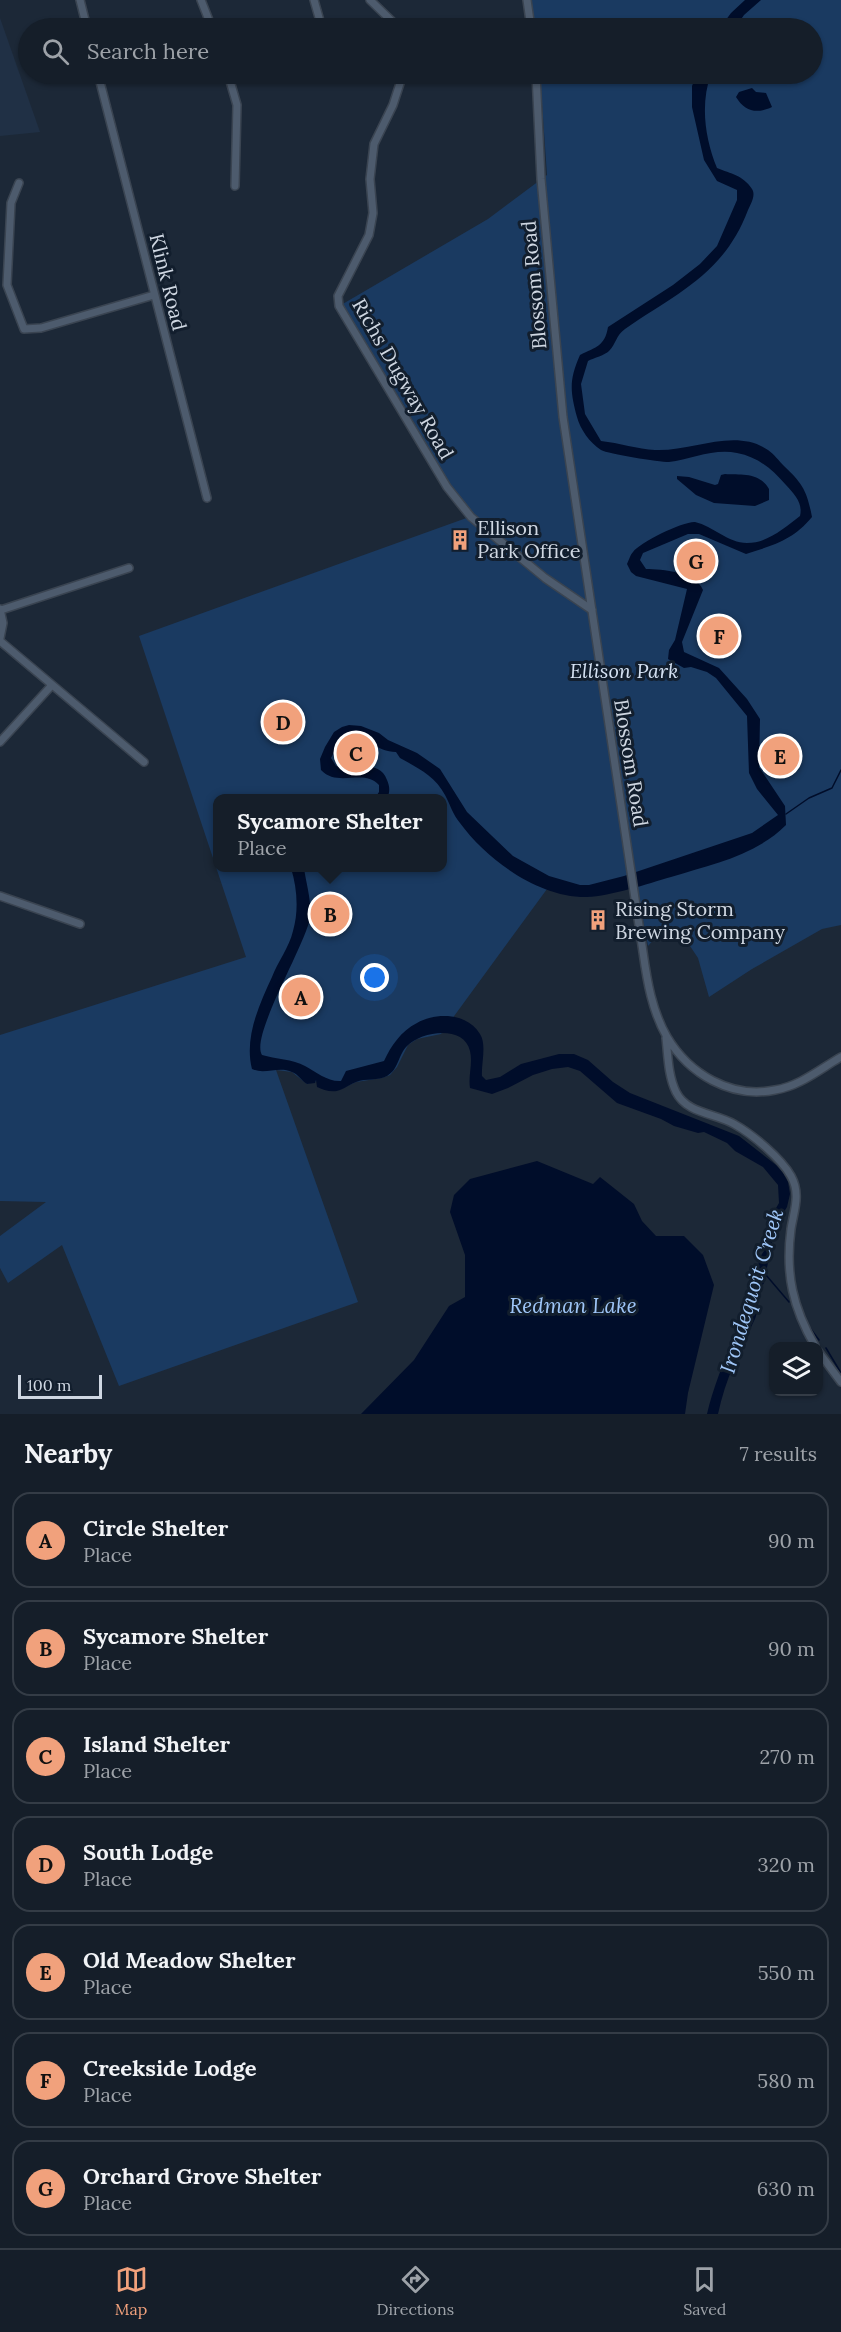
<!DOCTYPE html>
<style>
body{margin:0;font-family:Lora,serif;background:#222b35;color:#f1f3f6}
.controls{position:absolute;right:18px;bottom:18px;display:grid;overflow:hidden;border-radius:12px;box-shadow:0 2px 4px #0004}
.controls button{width:54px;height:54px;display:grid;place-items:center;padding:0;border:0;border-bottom:2px solid #343c46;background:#151e29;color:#f1f3f6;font:30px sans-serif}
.scale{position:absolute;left:18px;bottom:15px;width:84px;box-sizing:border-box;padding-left:6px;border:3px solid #cfd7e2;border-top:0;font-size:16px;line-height:21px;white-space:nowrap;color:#cfd7e2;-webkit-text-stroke:4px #121e2d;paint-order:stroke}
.you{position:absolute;left:375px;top:978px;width:21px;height:21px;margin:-15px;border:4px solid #fff;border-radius:50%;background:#1a73e8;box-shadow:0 0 0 9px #1a73e833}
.badge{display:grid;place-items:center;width:39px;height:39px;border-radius:50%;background:#f1a17c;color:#111;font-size:20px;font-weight:700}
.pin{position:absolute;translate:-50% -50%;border:3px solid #fff;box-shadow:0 2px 6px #0006}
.popup{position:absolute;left:213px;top:794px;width:234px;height:78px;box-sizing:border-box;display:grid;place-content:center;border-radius:12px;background:#151e29;filter:drop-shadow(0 2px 4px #0005);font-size:20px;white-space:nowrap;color:#9da2a8}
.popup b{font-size:22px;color:#f1f3f6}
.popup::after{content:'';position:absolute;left:50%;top:100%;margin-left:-12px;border:12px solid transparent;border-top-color:#151e29}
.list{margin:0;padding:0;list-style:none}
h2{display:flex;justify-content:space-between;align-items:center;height:78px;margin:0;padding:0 24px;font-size:26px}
h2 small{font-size:20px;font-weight:400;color:#9da2a8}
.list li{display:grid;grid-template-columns:39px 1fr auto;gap:18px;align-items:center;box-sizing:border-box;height:96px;margin:0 12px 12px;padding:0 12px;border:2px solid #343c46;border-radius:18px}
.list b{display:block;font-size:22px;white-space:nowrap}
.list p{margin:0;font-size:20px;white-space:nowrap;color:#9da2a8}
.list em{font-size:20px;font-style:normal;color:#9da2a8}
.icon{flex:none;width:33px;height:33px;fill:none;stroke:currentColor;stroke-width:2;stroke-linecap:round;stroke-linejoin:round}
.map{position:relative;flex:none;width:841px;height:1414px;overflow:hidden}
.search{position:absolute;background:#151e29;box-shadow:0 2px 4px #0004;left:18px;right:18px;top:18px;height:66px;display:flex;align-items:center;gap:15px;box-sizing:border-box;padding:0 21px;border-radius:33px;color:#9da2a8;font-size:22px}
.sheet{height:834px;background:#151e29}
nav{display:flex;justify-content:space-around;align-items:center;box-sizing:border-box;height:84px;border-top:2px solid #343c46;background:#151e29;font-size:16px;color:#9da2a8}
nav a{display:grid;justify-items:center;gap:3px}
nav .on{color:#f1a17c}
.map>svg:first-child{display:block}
</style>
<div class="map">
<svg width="841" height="1414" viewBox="0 0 841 1414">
<rect width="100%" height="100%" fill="#1c2837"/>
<path fill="#203045" d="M0 18 40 132 0 136Z"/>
<path fill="#1a3a61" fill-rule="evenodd" d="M531 0H841V925L822 929 752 969 709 997 698 958 682 934 662 930 648 946 637 887 587 897 575 896 547 889 441 1034 417 1039 408 1045 397 1067 390 1075 382 1078 356 1082 339 1090 317 1087V1081L307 1084 292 1072 276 1070 358 1302 119 1386 62 1245 8 1283 0 1268V1236L46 1202 0 1201V1035L246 957 139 636 472 516 451 487 405 407 341 305 488 219 547 175 540 74H812V28H535ZM218 798H442V868H218Z"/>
<path fill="#000d2a" d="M745 0H761L744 15 735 28H720L731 13Z
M697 74H711C700 104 705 139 717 168 731 174 743 175 752 189 756 195 751 203 748 210 724 274 677 293 625 329 616 335 616 344 609 351 605 355 594 358 588 361L581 384 585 414 601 441C619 443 638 449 655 450 691 452 735 427 768 450 774 454 779 461 784 466 803 484 807 491 812 517 793 540 774 545 746 554L699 534H688L643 553 640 560 646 569C662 569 696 572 703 590L682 642 684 652 719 668 747 699 760 719 759 767 785 806 786 825C755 856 712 864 671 877 647 884 611 896 587 897 539 898 487 860 460 823 453 815 450 804 445 795 435 776 418 768 400 758L396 752C366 751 352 715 331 758L336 766C353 771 379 758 387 780 390 787 390 792 387 798H375L379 792V785C364 768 338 788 321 770L320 759 325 747 334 732 342 727 349 725 361 726 379 733 388 740 417 753 440 769 467 812 513 856 549 876 580 885H589L624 876 752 833 778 815 757 789 749 773 747 716 716 678 707 672 691 667 684 668 668 659 669 650 675 640 687 589 636 576 631 572 627 564C629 560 630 555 633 552 640 542 684 521 695 522 713 526 728 543 747 543 768 543 784 528 800 516 803 503 795 495 786 485 772 469 758 457 737 453 715 448 691 459 669 462 659 462 608 454 601 450 590 443 580 429 577 417 570 391 569 380 580 355 596 347 605 346 608 327L673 285 700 264 717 246 737 200V190L717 181 704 160 692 107V86Z
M752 88 756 92 766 93 772 107C757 114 745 112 736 97L739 92Z
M725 474C742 475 759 472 769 489V500L755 506 714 503 696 495 677 479V476L689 477 715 485 718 484 721 475Z
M291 868H304C306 883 312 902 310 918 305 946 250 1036 262 1055 275 1059 293 1059 305 1066 316 1072 328 1082 341 1081L346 1071 384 1061C391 1046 401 1031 417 1023 437 1012 467 1013 480 1034 487 1045 481 1064 482 1076L486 1080 500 1077 521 1064 559 1054H574L588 1060 613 1082 630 1093 739 1136 776 1165 783 1173 788 1182 790 1194 787 1207 775 1227 764 1283C755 1297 760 1308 755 1319 740 1349 725 1380 718 1414H707C720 1360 749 1312 760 1257L764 1251 769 1220 779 1203 778 1185 763 1167 735 1151 727 1143 704 1132 698 1133 674 1126 661 1119 617 1103 580 1071 568 1067 552 1069 533 1075 508 1088 492 1094 470 1088C468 1076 473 1063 470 1051 464 1025 422 1031 407 1046 398 1055 399 1069 387 1076 378 1081 366 1078 356 1082 351 1084 345 1088 340 1090 333 1093 323 1090 317 1087L316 1080 315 1083 307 1084C302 1081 298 1074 292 1072 279 1066 264 1075 252 1069 244 1038 259 1005 272 977 278 961 289 948 293 931 299 910 297 888 291 868Z
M537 1161 593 1184 600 1177 634 1204 642 1221 656 1236H684L703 1255 714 1285 688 1393 685 1414H361L414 1360 449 1306 465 1297V1255L450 1212 454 1195 470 1179Z"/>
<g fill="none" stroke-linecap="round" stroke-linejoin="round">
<path stroke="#000d2a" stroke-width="1.5" d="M786 814 809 798 832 788 841 770
M766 1275 789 1302
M807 1324 819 1340
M826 1348 841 1373"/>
<g stroke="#3a4451" stroke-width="10">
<path id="minor" d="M80 0 87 28
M201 0 212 28
M314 0 322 28
M370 0 399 28
M527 0 531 28
M98 74 207 498
M228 74 237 105 235 186
M403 74 393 105 374 144 370 179 373 213 369 235 338 296 339 306 447 487 471 517 545 578 592 610
M536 74 541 179 563 417 643 952C647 981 652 1011 667 1037 689 1074 731 1099 775 1090 800 1086 820 1069 841 1057
M19 183 11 203 7 285 24 329 41 328 154 295
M0 609 3 623 0 638
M1 610 129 568
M0 641 144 762
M0 742 52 685
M0 896 80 924
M666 1038C668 1055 668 1076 676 1092 687 1114 715 1113 734 1124 752 1134 781 1158 791 1176 801 1194 794 1210 791 1229 785 1274 793 1308 815 1346
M818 1351 841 1382"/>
</g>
<use href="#minor" stroke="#4d5b6d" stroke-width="7"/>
</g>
<defs>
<g id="building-bare" transform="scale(1.62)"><path d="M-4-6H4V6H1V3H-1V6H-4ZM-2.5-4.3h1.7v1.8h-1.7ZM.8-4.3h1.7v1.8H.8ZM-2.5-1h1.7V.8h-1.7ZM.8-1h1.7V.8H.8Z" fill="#f1a17c" stroke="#121e2d" stroke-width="2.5" paint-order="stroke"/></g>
</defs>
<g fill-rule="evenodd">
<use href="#building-bare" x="460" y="540"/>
<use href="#building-bare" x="598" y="920"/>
</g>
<g text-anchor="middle" stroke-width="6" stroke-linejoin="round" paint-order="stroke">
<g font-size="20" fill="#cfd7e2" stroke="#121e2d">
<text transform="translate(168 282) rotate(76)" y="7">Klink Road</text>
<text transform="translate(534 285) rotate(-95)" y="7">Blossom Road</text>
<text transform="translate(403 379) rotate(60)" y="7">Richs Dugway Road</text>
<text transform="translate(631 763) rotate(81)" y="7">Blossom Road</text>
</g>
<g font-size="20" fill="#cfd7e2" stroke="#121e2d" text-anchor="start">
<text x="477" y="535">Ellison<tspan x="477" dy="23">Park Office</tspan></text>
<text x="615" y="916">Rising Storm<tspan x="615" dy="23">Brewing Company</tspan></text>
</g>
<g font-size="20" font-style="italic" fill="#d5e2f3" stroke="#121e2d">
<text x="624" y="678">Ellison Park</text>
</g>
<g font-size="21" font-style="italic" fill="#9fc6f8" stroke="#121e2d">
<text transform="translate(752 1291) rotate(-73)" y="7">Irondequoit Creek</text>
<text x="573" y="1313">Redman Lake</text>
</g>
</g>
</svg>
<div class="controls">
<button><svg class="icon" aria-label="layers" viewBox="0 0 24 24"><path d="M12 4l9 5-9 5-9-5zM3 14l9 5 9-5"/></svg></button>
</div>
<div class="scale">100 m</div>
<div class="you"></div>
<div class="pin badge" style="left:301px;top:997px">A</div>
<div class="pin badge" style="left:330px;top:914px">B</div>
<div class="popup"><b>Sycamore Shelter</b>Place</div>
<div class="pin badge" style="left:356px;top:753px">C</div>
<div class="pin badge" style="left:283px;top:722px">D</div>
<div class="pin badge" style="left:780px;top:756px">E</div>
<div class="pin badge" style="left:719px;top:636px">F</div>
<div class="pin badge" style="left:696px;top:561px">G</div>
<div class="search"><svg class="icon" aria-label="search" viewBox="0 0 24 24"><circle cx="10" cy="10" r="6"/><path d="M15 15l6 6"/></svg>Search here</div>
</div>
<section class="sheet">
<h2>Nearby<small>7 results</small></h2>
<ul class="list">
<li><span class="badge">A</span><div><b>Circle Shelter</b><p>Place</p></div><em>90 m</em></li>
<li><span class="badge">B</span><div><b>Sycamore Shelter</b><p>Place</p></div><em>90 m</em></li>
<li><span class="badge">C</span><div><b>Island Shelter</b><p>Place</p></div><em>270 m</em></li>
<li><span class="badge">D</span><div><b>South Lodge</b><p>Place</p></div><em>320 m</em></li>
<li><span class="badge">E</span><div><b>Old Meadow Shelter</b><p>Place</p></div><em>550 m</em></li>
<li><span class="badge">F</span><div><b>Creekside Lodge</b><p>Place</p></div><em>580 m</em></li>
<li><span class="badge">G</span><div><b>Orchard Grove Shelter</b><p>Place</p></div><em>630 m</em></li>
</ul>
</section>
<nav>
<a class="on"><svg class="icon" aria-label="map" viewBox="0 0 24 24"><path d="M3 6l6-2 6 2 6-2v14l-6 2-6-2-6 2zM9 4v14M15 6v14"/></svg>Map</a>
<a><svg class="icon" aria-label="directions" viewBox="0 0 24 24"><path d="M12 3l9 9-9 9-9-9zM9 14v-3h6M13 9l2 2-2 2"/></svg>Directions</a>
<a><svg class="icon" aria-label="saved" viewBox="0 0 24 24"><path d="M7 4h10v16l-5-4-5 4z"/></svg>Saved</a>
</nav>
